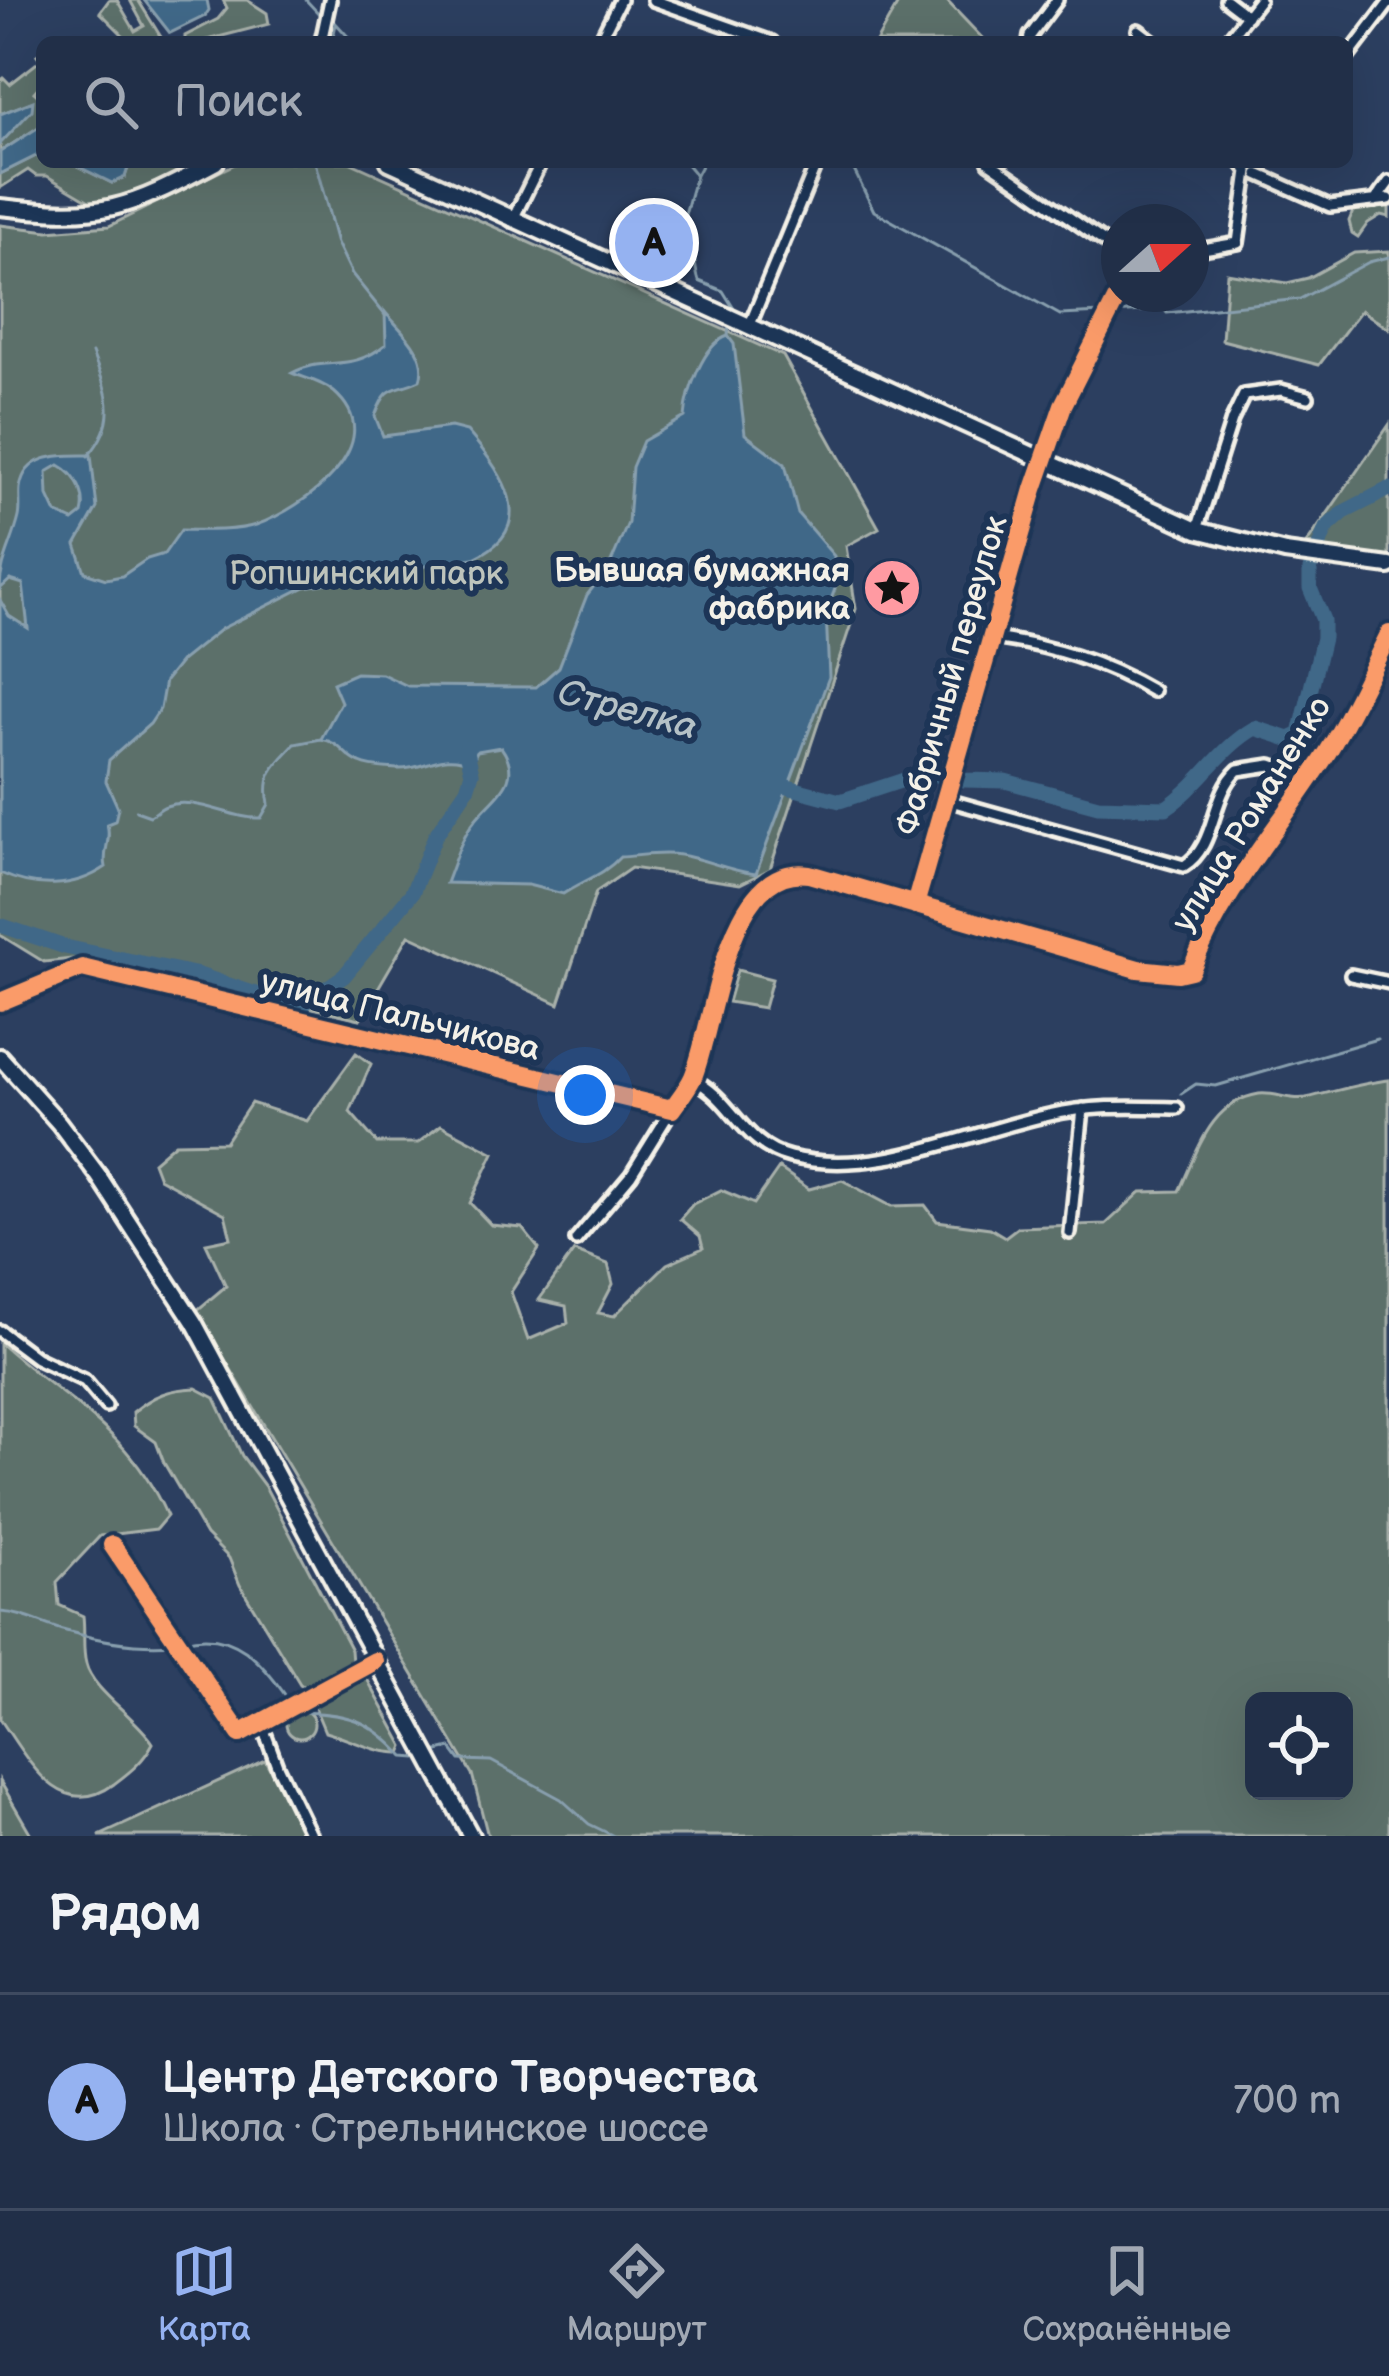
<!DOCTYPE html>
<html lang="ru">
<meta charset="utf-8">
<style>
body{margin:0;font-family:"Balsamiq Sans",sans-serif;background:#29374f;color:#f1f3f6}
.controls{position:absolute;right:36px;bottom:36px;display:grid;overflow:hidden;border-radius:18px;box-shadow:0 12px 48px #0002}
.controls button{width:108px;height:108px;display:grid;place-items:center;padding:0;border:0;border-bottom:3px solid #3e4a60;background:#212f48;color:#f1f3f6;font:60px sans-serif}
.compass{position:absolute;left:1101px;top:204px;width:108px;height:108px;border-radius:50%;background:#212f48;box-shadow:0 12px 48px #0002;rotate:69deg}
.you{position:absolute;left:585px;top:1095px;width:42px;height:42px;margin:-30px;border:9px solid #fff;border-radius:50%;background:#1a73e8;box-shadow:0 0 0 18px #1a73e833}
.badge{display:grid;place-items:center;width:78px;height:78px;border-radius:50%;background:#95b2f1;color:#111;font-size:39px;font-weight:700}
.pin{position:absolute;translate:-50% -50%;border:6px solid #fff;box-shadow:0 3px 12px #0006}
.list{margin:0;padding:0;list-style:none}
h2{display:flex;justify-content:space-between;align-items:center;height:156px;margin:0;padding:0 48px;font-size:51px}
h2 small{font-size:39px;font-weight:400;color:#a2a9b4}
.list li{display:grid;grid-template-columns:78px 1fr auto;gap:36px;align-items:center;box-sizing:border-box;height:216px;padding:0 48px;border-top:3px solid #3e4a60}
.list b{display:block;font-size:45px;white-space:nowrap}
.list p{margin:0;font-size:39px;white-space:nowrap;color:#a2a9b4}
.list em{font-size:39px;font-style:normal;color:#a2a9b4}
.icon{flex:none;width:66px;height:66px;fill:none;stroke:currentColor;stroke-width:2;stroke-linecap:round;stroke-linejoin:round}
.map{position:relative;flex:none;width:1389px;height:1836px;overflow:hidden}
.search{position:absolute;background:#212f48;box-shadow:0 12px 48px #0002;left:36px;right:36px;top:36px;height:132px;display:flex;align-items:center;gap:30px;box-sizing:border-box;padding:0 42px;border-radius:18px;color:#a2a9b4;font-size:45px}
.sheet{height:372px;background:#212f48}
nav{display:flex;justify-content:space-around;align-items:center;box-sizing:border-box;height:168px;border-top:3px solid #3e4a60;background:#212f48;font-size:33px;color:#a2a9b4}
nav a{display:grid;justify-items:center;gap:6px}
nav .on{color:#95b2f1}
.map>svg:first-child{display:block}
</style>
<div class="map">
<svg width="1389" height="1836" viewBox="0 0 1389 1836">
<rect width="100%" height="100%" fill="#2c3f60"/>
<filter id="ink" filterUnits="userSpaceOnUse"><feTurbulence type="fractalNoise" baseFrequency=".00833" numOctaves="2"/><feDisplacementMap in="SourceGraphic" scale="24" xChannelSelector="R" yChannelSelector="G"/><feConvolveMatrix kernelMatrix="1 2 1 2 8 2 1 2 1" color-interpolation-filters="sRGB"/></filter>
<g filter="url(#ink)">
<path fill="#5b6f6b" stroke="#a8b0aa" stroke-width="3" fill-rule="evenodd" d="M109 0H117L135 31 144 26 130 0H138L164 42H117L123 35 100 12Z
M223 0H247L267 13 269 24 199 42H185V36L218 19 227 8Z
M900 0H946L986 42H876Z
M42 52V83L34 92 42 99V125L0 152V143L31 110 32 102 0 114V81L4 78 10 84 41 60 37 55Z
M42 153V162H69L112 183 125 177 130 162 194 164 125 199 91 202 47 176H36L28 170 0 188V174Z
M239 162H349L783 356 879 528 846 546 856 609 770 869 740 884 631 868 596 892 559 1004 409 935 360 1019 91 957 44 962 0 935V225L48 231 109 226Z
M1389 205V217L1381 215 1368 223 1358 237 1352 233 1349 221 1354 209Z
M1389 251V329L1361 310 1319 365 1222 340 1227 273 1287 283 1308 278 1354 253Z
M1389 425V559L1338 553 1307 543Z
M737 970 772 979 764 1008 728 1002Z
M356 1053 371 1064 350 1112 377 1143H418L441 1125 494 1153 470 1203 491 1225 522 1228 539 1249 511 1292 528 1340 568 1323 566 1306 539 1300 574 1251 608 1264 613 1284 598 1313 614 1316 667 1264 703 1248 700 1236 680 1219 693 1204 721 1190 754 1204 779 1168 809 1189 842 1180 891 1206 925 1205 937 1221 990 1228 1005 1237 1018 1227 1106 1224 1141 1192 1179 1191C1198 1151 1210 1102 1259 1094 1275 1092 1290 1101 1306 1098 1334 1092 1360 1083 1389 1080V1836H488L472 1774 196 1311 226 1286 206 1243 231 1238 225 1214 159 1178 153 1162 175 1143 225 1142 251 1103 307 1121ZM1254 1701H1344V1791H1254Z
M0 1343C66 1402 129 1429 167 1516L156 1529 100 1536 57 1582 59 1605 83 1616C85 1631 82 1649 86 1664 92 1690 135 1716 153 1743 143 1762 131 1771 114 1784 60 1824 27 1758 0 1719Z
M196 1388 215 1398 242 1456 266 1488 351 1650 352 1663 308 1690 300 1684 240 1585 229 1558 206 1535 164 1463 156 1442 134 1426 133 1412C154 1395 169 1389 196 1388Z
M359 1675 366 1677 404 1746 401 1753C374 1753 351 1739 325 1732L312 1701Z
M286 1724a14 14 0 1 1 28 0a14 14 0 1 1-28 0Z
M265 1760 308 1836H99Z
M0 1781 32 1836H0Z"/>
<path fill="#406888" stroke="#889fae" stroke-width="3" fill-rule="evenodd" d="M144 0H207L209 10 205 16 170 33Z
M33 101 32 110 0 144V114Z
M42 125V153L0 174V152Z
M69 162H130L125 177 112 183Z
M385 312C401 331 429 353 420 380 392 393 388 382 375 416L383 436 451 427 467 431C501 470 543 527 474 558L305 587 221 629 181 661 165 681 160 709 150 724 109 760 106 781 118 808 115 821 107 824C112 841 102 851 106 867 74 889 35 889 0 873V600L9 616 28 628 23 584 10 580 0 589C0 562 13 543 19 517 21 508 19 497 20 488 25 452 63 455 91 455L97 508 76 545 85 572 106 579 122 576 147 559 164 554 181 530C205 530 232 532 256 525 302 509 394 444 334 392 322 382 307 379 292 373 325 355 350 374 386 344ZM59 465C76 474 87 495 82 514L73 521 56 513 48 496 47 472Z
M728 336 734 344 745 434 785 464 798 514 834 556 835 589 826 612 829 677 756 874C729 871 706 859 680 855 661 852 639 856 620 857 604 875 584 880 563 894L528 885 446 883C454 863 461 837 475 820 495 795 525 780 501 747L477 751 471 764C443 749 424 771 397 769 386 768 370 768 360 763 344 757 341 742 321 739L341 702 333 683 356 673 382 674 408 686 536 687 559 667 587 595 609 567 628 523 632 467 643 441 685 417C687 392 703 344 728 336Z"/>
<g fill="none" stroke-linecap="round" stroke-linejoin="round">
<path stroke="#889fae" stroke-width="3" d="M306 0 320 15
M333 20 353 42
M332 42 336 24
M315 162 337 243 352 274 385 315
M685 162 696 175 703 162
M850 162 874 211 1060 315 1103 313
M696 175 685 214C697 235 691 258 699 281L723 291 736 312
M1114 313 1143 311 1159 303 1167 313 1300 299 1369 262 1389 257
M728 336 729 326
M88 456C120 419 108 394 92 353
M136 811 150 816C156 813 160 808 166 806 194 795 232 820 261 818L269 804C263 774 275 765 295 744L321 739
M1181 1094 1196 1084 1216 1086 1377 1039
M0 1612C24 1613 43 1625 66 1631 98 1640 139 1647 173 1644
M184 1641C234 1627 263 1663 288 1699
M295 1712C346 1713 370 1718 404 1757L417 1758
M434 1752 451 1748 460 1760 491 1761 561 1799 589 1824 614 1836"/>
<path stroke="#406888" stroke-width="15" d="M769 782 840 801 925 773 965 780 1005 781 1098 806 1166 808C1200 785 1220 748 1255 728L1289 739 1300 734 1323 638V620L1310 588V570L1326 528 1344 512 1389 489
M0 925 65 947 199 975 286 1004 305 1003 344 976 412 893 435 836 467 789 472 773 466 747"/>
<g stroke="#f4f1e8" stroke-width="18">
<path id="minor" d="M653 0 772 42
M1226 0 1247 16
M1138 30 1154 42
M321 42 330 0
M599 42 620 0
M1029 42 1030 36 1057 0
M1226 42 1259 0
M1347 58 1389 3
M989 162 1119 252
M1258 174 1330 206 1389 199
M1375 201 1389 182
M512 221 541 162
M1191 251 1238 243 1248 171 1241 162
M749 327 817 162
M1197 530 1232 420 1244 395 1281 390 1308 397
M993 638C1051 646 1102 661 1153 691
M947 800 1184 866C1217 846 1210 796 1238 770L1271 765 1309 779
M915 905 1034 489 1063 405 1119 294
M1351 975 1389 983
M0 1002 82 968 672 1109C679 1099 688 1088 693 1077 715 1024 726 862 809 874L1138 969 1178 973 1191 970C1224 888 1277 831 1324 758 1349 719 1368 675 1389 634
M692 1079C733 1098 742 1145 790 1157 878 1178 965 1133 1049 1115 1092 1105 1134 1107 1177 1108
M1070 1233 1083 1109
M576 1240 631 1175 672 1109
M0 1331 36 1358 85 1381 106 1406
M112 1545 240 1734 375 1661
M261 1722 278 1768 311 1836"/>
</g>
<g stroke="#f4f1e8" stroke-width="22">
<path id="secondary" d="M389 162 1197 530 1285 552 1389 566
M0 207C104 219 126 210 216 162
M0 1057 59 1123 98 1175 194 1322 471 1836"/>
</g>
<use href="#minor" stroke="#1d3557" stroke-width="9"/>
<use href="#secondary" stroke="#1d3557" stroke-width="14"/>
<g stroke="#1d3557" stroke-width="26">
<path id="cycleway" d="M915 905 1034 489 1063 405 1119 294
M0 1002 82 968 672 1109C679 1099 688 1088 693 1077 715 1024 726 862 809 874L1138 969 1178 973 1191 970C1224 888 1277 831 1324 758 1349 719 1368 675 1389 634
M112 1545 240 1734 375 1661"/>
</g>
<use href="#cycleway" stroke="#fa9b69" stroke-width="18"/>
</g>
</g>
<defs>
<g id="sight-disc" transform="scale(3)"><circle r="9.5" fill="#ff9aa2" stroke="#1d3557"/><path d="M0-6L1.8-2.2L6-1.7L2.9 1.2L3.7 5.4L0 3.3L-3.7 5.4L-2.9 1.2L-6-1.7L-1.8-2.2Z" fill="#111"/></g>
</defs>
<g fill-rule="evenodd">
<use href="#sight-disc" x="892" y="588"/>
</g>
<g text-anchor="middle" stroke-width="12" stroke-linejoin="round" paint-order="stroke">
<g font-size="33" font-weight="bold" fill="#f4f1e8" stroke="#1d3557" text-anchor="end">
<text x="850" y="581">Бывшая бумажная<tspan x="850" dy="38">фабрика</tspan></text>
</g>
<g font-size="33" fill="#bec4bc" stroke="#1d3557">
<text x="366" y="584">Ропшинский парк</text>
</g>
<g font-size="33" fill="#f4f1e8" stroke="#1d3557">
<text transform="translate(950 675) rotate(-74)" y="12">Фабричный переулок</text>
<text transform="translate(1250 813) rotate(-58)" y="12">улица Романенко</text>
<text transform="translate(401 1014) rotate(14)" y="12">улица Пальчикова</text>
</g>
<g font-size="36" font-style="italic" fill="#b5c1c6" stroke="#1d3557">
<text transform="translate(628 708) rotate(15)" y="13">Стрелка</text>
</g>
</g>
</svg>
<div class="controls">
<button><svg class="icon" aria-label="locate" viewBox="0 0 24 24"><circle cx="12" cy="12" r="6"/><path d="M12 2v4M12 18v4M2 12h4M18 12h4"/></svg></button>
</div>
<svg class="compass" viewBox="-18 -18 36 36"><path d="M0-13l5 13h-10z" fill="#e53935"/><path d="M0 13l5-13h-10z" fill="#a2a9b4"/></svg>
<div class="you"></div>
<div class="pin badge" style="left:654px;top:243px">A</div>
<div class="search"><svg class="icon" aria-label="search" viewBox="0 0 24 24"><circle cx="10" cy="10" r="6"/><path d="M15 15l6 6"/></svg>Поиск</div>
</div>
<section class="sheet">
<h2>Рядом<small></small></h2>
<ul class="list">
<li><span class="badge">A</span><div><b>Центр Детского Творчества</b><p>Школа · Стрельнинское шоссе</p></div><em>700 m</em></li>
</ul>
</section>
<nav>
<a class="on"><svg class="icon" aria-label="map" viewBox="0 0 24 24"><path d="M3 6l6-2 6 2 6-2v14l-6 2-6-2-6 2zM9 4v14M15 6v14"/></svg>Карта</a>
<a><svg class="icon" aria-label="directions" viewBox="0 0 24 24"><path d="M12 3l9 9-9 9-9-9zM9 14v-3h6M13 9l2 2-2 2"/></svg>Маршрут</a>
<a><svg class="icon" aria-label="saved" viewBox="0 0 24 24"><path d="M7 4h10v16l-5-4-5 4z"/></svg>Сохранённые</a>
</nav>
